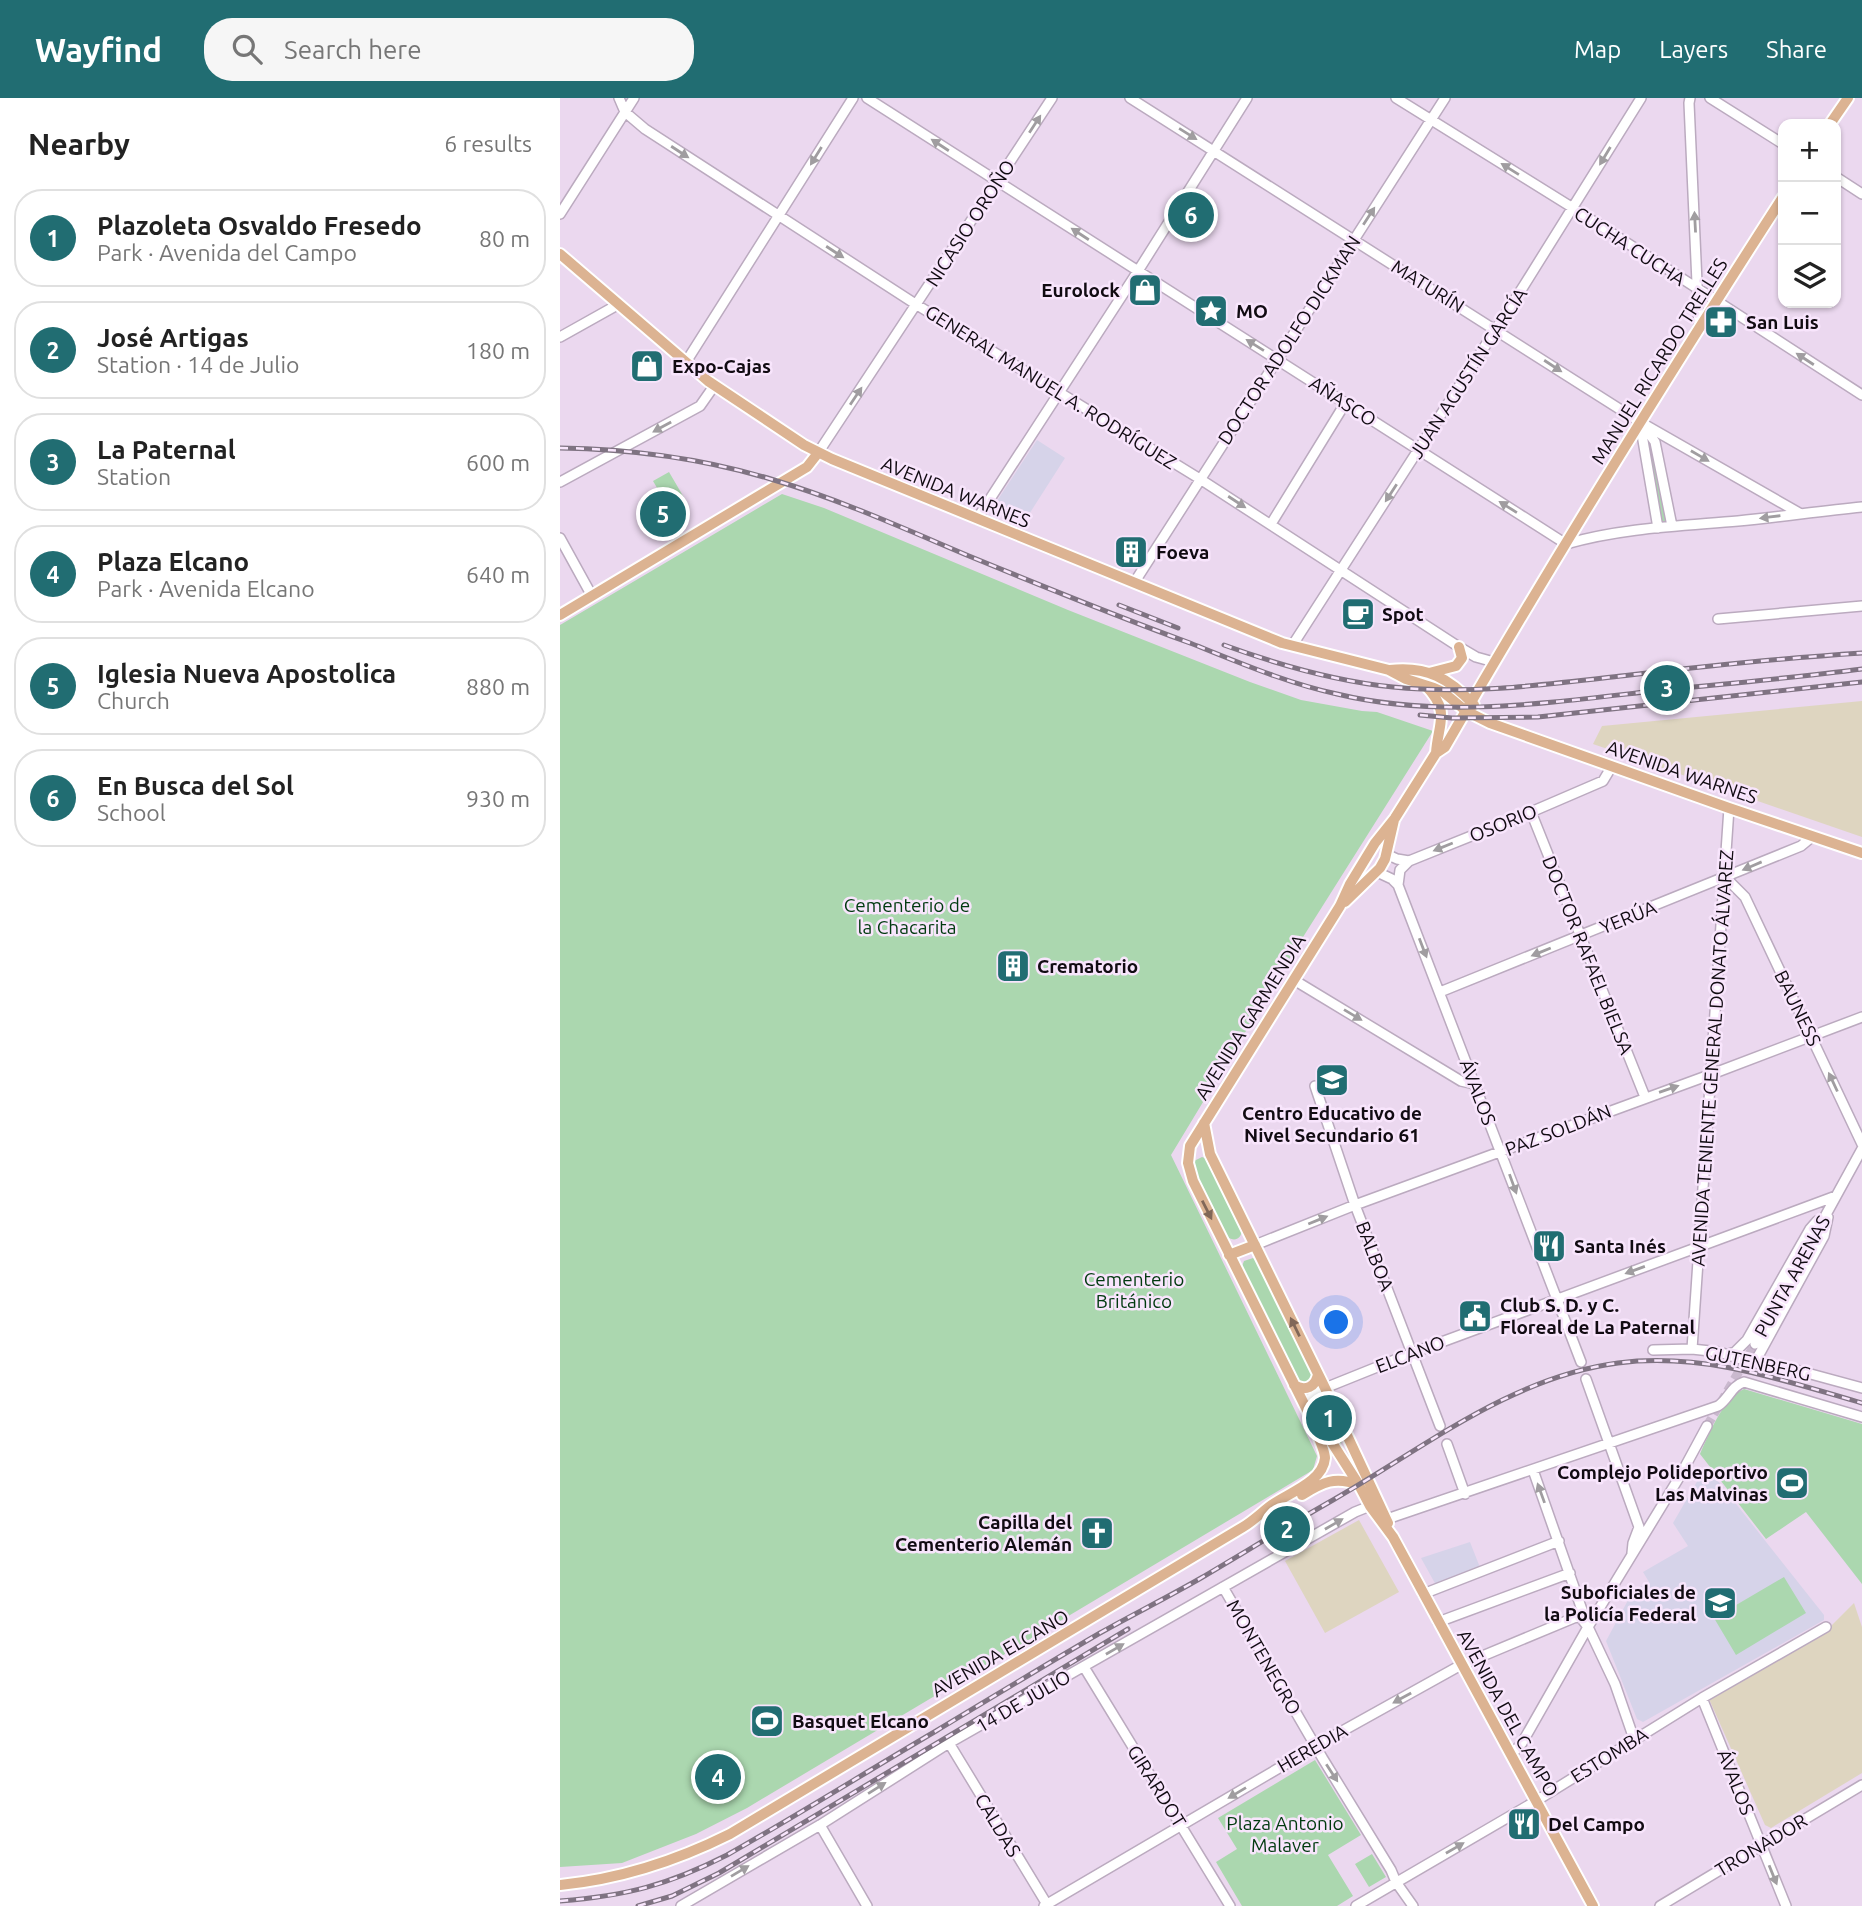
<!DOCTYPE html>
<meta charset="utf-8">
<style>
body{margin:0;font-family:Ubuntu,sans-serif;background:#f6f6f6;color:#222}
.controls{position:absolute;right:21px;top:21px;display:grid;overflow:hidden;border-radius:14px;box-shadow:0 2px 5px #0004}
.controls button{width:63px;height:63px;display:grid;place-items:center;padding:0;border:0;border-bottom:2px solid #e0e0e0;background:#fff;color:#222;font:35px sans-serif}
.you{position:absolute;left:777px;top:1225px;width:24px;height:24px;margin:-18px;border:5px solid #fff;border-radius:50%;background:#1a73e8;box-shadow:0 0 0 10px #1a73e833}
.badge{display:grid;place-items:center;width:46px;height:46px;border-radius:50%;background:#216d72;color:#fff;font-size:23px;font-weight:700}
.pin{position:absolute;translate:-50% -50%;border:4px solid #fff;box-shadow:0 2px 7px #0006}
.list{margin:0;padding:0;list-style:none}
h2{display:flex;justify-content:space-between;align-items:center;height:91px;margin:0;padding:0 28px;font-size:30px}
h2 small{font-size:23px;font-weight:400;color:#767676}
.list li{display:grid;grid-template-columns:46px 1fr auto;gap:21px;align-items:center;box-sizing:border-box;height:98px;margin:0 14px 14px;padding:0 14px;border:2px solid #e0e0e0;border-radius:28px}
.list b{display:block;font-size:26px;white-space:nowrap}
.list p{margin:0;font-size:23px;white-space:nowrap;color:#767676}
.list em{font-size:23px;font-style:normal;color:#767676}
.icon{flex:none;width:38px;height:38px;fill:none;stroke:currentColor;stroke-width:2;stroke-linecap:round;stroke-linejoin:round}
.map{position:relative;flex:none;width:1302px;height:1808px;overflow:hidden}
header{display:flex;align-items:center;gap:42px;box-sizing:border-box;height:98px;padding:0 35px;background:#216d72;color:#fff}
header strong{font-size:33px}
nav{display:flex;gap:38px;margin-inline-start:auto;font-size:24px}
.search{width:490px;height:63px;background:#f6f6f6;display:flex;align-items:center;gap:18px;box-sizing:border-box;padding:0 24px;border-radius:28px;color:#767676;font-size:26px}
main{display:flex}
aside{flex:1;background:#fff}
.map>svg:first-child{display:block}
</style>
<header>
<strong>Wayfind</strong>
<div class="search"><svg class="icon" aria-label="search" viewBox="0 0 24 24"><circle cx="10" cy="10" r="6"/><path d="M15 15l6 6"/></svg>Search here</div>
<nav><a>Map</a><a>Layers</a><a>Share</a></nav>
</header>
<main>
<aside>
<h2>Nearby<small>6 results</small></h2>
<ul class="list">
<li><span class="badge">1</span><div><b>Plazoleta Osvaldo Fresedo</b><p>Park · Avenida del Campo</p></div><em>80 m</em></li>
<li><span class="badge">2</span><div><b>José Artigas</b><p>Station · 14 de Julio</p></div><em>180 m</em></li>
<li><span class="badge">3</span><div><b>La Paternal</b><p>Station</p></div><em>600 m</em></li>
<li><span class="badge">4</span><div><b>Plaza Elcano</b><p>Park · Avenida Elcano</p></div><em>640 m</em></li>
<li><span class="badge">5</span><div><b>Iglesia Nueva Apostolica</b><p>Church</p></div><em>880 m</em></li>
<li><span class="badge">6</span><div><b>En Busca del Sol</b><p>School</p></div><em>930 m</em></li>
</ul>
</aside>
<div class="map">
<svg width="1302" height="1808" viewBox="0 0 1302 1808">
<rect width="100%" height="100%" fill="#ebd8ef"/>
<path fill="#ded5c0" d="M1302 603V739L1033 646 1042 628Z
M799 1422 839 1494 765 1535 725 1463Z
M1294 1505 1302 1529V1675L1211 1730 1205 1727 1149 1601 1271 1528Z"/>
<path fill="#d6d3e9" d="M477 342 505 360 466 421 437 409 435 406Z
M1146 1368 1264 1517V1522L1083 1624 1077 1621 1046 1543 1073 1493 1089 1484 1083 1474 1128 1448 1113 1425Z
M910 1444 921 1472 877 1489 861 1460Z"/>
<path fill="#abd7af" d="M1094 349 1112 428 1098 430 1086 352Z
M109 374 126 403 110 412 93 383Z
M222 396 264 410 508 512 690 584 741 602 802 613 817 614 873 633 738 847 611 1057 757 1358 753 1372 187 1710 136 1736 62 1765 0 1769V527Z
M642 1059 647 1061 682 1132C681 1141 675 1144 667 1139L633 1069 634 1063Z
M693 1160 697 1162 752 1276 748 1284 739 1285 681 1171 684 1163Z
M1184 1291 1302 1326V1486L1246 1414 1206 1441 1140 1356C1149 1336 1163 1300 1184 1291Z
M759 1302 767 1305 782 1335 781 1347H778L756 1305Z
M1224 1479 1246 1515 1176 1557 1154 1520Z
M755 1662 801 1737 768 1757 793 1798 777 1808H682L656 1764 677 1751 658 1720Z
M812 1756 826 1779 809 1789 795 1766Z"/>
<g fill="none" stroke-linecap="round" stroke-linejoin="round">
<path stroke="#cab9ce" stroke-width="9" stroke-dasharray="9 4.5" stroke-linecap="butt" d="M1147 1328 1195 1246"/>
<g stroke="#bbaabf" stroke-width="12">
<path id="minor" d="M59 0 65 14 85 31 357 207 640 381 899 549 916 559 934 564
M307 0 1006 446C1061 430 1121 428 1178 423 1219 419 1261 413 1302 409
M570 0 1080 324 1241 416
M836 0 1013 110 1302 297
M1130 0 1129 5 1139 230
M1150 0 1223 46
M1276 79 1302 96
M0 116 74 0
M0 239 59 206
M126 264 293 0
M1080 325 1098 430
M1083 327 1095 344 1112 428
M258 355 492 0
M0 384 140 308 154 288
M417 421 578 173 687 0
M711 426 786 304
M0 440 32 498
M574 485 885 0
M1158 521 1302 508
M732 548 963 189 1081 0
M971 714 1085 999
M826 756 837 761 849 763 971 714 1043 683 1052 668
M817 774 832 781 838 787 1021 1264
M1165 779 1185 799 1302 1046
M838 787 840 772 849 763
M734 882 901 983 914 986
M880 894 1241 748 1253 738
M755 988 795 1107 880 1328
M695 1147 795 1107 1152 976 1302 919
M1195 1246 1302 1051
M1132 1251 1169 710
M1093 1252 1132 1251 1159 1254 1187 1263 1236 1272 1302 1290
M1169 1256 1175 1254 1187 1242 1250 1131 1257 1123
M1195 1264 1264 1138 1268 1119
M1026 1281 1079 1429 1073 1445 1072 1455
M744 1307 751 1300 765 1290 852 1255 1276 1098
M887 1346 905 1396
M973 1372 1028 1529 1055 1586 1074 1641
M827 1421 1158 1308C1169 1301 1171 1288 1184 1284L1302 1319
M663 1489 763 1661 831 1772 836 1784 853 1808
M863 1496 999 1443
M878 1524 1010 1475
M524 1569 670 1808
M1142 1600 1226 1808
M389 1645 488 1808
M951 1657 962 1645 1028 1529 1120 1378 1147 1328
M260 1727 307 1808
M121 1808 260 1727 389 1645 795 1414 810 1408
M484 1808 748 1653 758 1652 768 1641 901 1567 1016 1519 1021 1520 1028 1529
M796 1808 976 1703 1142 1600 1266 1529
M1100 1808 1302 1687"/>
</g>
<g stroke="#fff" stroke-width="14">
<path id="major" d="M1270 26 1288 0
M0 156 148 283 244 347 272 361 722 545 829 572 846 581 874 590 883 594 906 613 930 625 1169 710 1302 755
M0 517 247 369 258 355
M830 572C867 568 889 580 914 607
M869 575 896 568 902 560 899 549
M866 588C891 614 878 625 876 655
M785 804 820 770 825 761 834 722
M644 1025 650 1056 765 1290 828 1425
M669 1157 695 1147
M734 1287C745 1294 756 1289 758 1276
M750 1316 762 1329 799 1387 810 1408 833 1439 1033 1808
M742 1397C763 1384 775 1378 799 1387
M0 1787C61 1781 116 1763 170 1736L683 1429C693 1423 700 1416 709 1409 725 1396 763 1385 765 1360 765 1350 752 1326 748 1314L633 1083 628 1065 630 1048 780 808 790 786 815 745 835 720 876 655 885 649C993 462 1107 279 1223 99"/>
</g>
<use href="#minor" stroke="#fff" stroke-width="9"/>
<use href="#major" stroke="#dcb392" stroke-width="10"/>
<g stroke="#7f7382" stroke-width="5">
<path id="rail" d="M0 350C72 351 145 361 214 382 281 402 345 431 409 458 482 488 556 518 630 545 678 564 726 585 777 596 881 621 988 605 1093 593 1163 586 1233 580 1302 571
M559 507 618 530
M664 547C719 567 774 583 833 589 912 597 991 586 1070 577 1147 568 1224 560 1302 555
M860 617 892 620 978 619 1302 584
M0 1803C66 1798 108 1787 167 1757 238 1717 306 1674 376 1633 431 1600 485 1567 540 1535 574 1516 608 1499 641 1480 685 1454 729 1427 773 1402 864 1350 951 1279 1058 1265 1143 1254 1222 1282 1302 1305
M78 1808 112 1798 159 1775 568 1531"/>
</g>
<use href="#rail" stroke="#f8e5fc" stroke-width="2.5" stroke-dasharray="8" stroke-linecap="butt"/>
</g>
<defs><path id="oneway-solid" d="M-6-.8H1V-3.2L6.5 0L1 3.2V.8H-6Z" transform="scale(1.75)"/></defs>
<g fill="#a09da0">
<use href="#oneway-solid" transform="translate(475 26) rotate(-57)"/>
<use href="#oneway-solid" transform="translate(628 36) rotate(32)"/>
<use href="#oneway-solid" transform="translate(380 47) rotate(-147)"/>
<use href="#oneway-solid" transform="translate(120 54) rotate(33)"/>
<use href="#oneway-solid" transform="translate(256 58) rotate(122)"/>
<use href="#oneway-solid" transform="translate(1045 58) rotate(121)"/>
<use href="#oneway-solid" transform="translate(950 71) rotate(-148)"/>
<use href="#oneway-solid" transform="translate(809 118) rotate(-57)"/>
<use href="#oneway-solid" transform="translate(1135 124) rotate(-93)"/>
<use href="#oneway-solid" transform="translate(520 136) rotate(-147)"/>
<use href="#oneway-solid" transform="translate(275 154) rotate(33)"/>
<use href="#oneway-solid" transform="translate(695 247) rotate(-148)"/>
<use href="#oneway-solid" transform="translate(1245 261) rotate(-147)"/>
<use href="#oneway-solid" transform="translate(993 268) rotate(33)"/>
<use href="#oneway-solid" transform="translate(296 298) rotate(-56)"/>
<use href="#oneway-solid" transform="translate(102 329) rotate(151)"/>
<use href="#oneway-solid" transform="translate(1140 358) rotate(30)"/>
<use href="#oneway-solid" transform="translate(831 395) rotate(123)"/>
<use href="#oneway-solid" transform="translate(677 404) rotate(33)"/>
<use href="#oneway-solid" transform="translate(948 409) rotate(-148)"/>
<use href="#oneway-solid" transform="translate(1210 419) rotate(173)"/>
<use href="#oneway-solid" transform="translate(883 749) rotate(158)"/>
<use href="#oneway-solid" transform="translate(1192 768) rotate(157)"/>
<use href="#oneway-solid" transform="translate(863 850) rotate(69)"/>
<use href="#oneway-solid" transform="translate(981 854) rotate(158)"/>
<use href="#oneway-solid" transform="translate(793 917) rotate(31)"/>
<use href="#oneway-solid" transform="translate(1273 984) rotate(-115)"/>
<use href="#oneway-solid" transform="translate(1109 991) rotate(-19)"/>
<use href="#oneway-solid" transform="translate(953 1086) rotate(70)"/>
<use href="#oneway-solid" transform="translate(758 1122) rotate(-22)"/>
<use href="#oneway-solid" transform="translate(1075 1172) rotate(160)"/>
<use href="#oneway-solid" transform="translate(981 1395) rotate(-110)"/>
<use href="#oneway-solid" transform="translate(774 1426) rotate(-30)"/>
<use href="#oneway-solid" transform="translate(555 1551) rotate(-30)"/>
<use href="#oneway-solid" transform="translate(842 1600) rotate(151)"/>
<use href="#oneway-solid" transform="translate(772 1675) rotate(57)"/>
<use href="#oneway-solid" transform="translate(317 1690) rotate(-32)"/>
<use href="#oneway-solid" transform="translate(677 1695) rotate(149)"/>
<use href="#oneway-solid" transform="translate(895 1750) rotate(-30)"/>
<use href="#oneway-solid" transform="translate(180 1773) rotate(-31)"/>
<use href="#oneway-solid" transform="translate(1213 1777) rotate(68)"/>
</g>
<g fill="#816758">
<use href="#oneway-solid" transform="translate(647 1112) rotate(63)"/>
<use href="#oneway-solid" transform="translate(735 1229) rotate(-116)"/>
</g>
<defs>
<g id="shop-square" transform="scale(1.75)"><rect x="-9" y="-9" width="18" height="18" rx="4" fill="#216d72" stroke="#f8e5fc"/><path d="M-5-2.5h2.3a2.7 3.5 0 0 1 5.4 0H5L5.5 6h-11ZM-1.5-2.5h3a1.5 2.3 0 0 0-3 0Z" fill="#fff"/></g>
<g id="sight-square" transform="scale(1.75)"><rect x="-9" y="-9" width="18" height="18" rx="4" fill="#216d72" stroke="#f8e5fc"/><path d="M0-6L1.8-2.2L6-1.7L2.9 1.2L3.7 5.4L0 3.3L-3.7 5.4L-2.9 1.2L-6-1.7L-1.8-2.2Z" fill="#fff"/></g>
<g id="pharmacy-square" transform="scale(1.75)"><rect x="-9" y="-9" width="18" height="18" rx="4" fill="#216d72" stroke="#f8e5fc"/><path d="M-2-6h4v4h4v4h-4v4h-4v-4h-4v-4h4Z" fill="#fff"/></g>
<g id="building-square" transform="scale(1.75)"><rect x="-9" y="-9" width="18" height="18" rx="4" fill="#216d72" stroke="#f8e5fc"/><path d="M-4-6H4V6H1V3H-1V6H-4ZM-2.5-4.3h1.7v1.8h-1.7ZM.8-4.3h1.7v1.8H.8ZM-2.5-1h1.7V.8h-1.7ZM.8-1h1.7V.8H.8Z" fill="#fff"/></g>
<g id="cafe-square" transform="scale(1.75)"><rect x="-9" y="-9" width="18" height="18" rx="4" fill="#216d72" stroke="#f8e5fc"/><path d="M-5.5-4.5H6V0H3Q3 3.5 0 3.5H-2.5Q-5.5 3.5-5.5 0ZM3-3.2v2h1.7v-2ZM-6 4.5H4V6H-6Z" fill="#fff"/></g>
<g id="school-square" transform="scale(1.75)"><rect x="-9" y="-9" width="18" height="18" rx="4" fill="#216d72" stroke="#f8e5fc"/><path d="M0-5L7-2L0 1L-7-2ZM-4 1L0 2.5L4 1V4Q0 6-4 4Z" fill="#fff"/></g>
<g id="restaurant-square" transform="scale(1.75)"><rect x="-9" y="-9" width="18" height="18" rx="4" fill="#216d72" stroke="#f8e5fc"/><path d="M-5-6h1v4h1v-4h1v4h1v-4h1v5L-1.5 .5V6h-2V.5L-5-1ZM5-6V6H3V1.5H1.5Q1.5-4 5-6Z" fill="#fff"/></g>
<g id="civic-square" transform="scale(1.75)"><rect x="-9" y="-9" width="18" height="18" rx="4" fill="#216d72" stroke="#f8e5fc"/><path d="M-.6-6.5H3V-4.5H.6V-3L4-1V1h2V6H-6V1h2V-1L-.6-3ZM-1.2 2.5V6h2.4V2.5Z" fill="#fff"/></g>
<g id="stadium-square" transform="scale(1.75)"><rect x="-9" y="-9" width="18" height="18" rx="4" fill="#216d72" stroke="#f8e5fc"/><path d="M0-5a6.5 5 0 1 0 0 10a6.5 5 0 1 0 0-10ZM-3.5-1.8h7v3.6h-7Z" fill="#fff"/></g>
<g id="church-square" transform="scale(1.75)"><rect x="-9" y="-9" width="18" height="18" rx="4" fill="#216d72" stroke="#f8e5fc"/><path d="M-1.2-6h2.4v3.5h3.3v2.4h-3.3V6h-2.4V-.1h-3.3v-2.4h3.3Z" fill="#fff"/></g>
<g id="university-square" transform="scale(1.75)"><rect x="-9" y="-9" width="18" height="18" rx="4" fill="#216d72" stroke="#f8e5fc"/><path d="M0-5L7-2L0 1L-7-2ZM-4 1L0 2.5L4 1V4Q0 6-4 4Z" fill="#fff"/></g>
</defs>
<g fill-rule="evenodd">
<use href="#shop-square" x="585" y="192"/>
<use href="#sight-square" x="651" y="213"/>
<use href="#pharmacy-square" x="1161" y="224"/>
<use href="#shop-square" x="87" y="268"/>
<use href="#building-square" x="571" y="454"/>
<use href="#cafe-square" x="798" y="516"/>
<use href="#building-square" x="453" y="868"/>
<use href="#school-square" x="772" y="982"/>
<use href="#restaurant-square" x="989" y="1148"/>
<use href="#civic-square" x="915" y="1218"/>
<use href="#stadium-square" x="1232" y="1385"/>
<use href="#church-square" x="537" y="1435"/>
<use href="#university-square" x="1160" y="1505"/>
<use href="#stadium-square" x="207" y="1623"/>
<use href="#restaurant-square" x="964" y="1726"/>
</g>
<g text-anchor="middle" stroke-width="5" stroke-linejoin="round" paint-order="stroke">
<g font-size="19" fill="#110b12" stroke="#f8e5fc">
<text transform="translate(410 125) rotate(-57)" y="7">NICASIO OROÑO</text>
<text transform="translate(1070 148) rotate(33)" y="7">CUCHA CUCHA</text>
<text transform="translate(868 188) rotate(32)" y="7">MATURÍN</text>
<text transform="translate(729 242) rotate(-57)" y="7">DOCTOR ADOLFO DICKMAN</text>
<text transform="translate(1099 263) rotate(-58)" y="7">MANUEL RICARDO TRELLES</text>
<text transform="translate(908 275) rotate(-57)" y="7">JUAN AGUSTÍN GARCÍA</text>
<text transform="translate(491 289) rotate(32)" y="7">GENERAL MANUEL A. RODRÍGUEZ</text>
<text transform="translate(783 303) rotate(33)" y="7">AÑASCO</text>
<text transform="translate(396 394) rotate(22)" y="7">AVENIDA WARNES</text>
<text transform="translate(1122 674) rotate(19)" y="7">AVENIDA WARNES</text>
<text transform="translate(943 725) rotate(-22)" y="7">OSORIO</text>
<text transform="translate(1068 819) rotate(-22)" y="7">YERÚA</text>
<text transform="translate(1028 857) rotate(68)" y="7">DOCTOR RAFAEL BIELSA</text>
<text transform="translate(1238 910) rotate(64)" y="7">BAUNESS</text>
<text transform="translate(690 919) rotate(-58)" y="7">AVENIDA GARMENDIA</text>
<text transform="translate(1152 960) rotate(-86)" y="7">AVENIDA TENIENTE GENERAL DONATO ÁLVAREZ</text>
<text transform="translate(918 994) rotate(69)" y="7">ÁVALOS</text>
<text transform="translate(998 1032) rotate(-21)" y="7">PAZ SOLDÁN</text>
<text transform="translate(815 1158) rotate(69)" y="7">BALBOA</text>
<text transform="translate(1232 1178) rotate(-61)" y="7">PUNTA ARENAS</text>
<text transform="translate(850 1256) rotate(-21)" y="7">ELCANO</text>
<text transform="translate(1198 1265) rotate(12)" y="7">GUTENBERG</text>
<text transform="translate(440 1555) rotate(-30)" y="7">AVENIDA ELCANO</text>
<text transform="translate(704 1559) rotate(60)" y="7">MONTENEGRO</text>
<text transform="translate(463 1603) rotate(-30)" y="7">14 DE JULIO</text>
<text transform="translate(948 1615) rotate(61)" y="7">AVENIDA DEL CAMPO</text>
<text transform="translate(752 1650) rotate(-30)" y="7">HEREDIA</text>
<text transform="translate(1049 1657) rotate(-32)" y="7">ESTOMBA</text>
<text transform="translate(1176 1684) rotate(68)" y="7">ÁVALOS</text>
<text transform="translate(597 1688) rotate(58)" y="7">GIRARDOT</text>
<text transform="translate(438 1727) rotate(59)" y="7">CALDAS</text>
<text transform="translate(1201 1747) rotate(-31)" y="7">TRONADOR</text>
</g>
<g font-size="19" font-weight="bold" fill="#110b12" stroke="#f8e5fc" text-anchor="start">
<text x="560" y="199" text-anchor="end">Eurolock</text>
<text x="676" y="220">MO</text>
<text x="1186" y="231">San Luis</text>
<text x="112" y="275">Expo-Cajas</text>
<text x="596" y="461">Foeva</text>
<text x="822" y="523">Spot</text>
<text x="477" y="875">Crematorio</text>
<text x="772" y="1022" text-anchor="middle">Centro Educativo de<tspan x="772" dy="22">Nivel Secundario 61</tspan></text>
<text x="1014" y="1155">Santa Inés</text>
<text x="940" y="1214">Club S. D. y C.<tspan x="940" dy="22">Floreal de La Paternal</tspan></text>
<text x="1208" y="1381" text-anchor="end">Complejo Polideportivo<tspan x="1208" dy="22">Las Malvinas</tspan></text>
<text x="512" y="1431" text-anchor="end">Capilla del<tspan x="512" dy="22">Cementerio Alemán</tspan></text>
<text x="1136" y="1501" text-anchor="end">Suboficiales de<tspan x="1136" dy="22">la Policía Federal</tspan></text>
<text x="232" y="1630">Basquet Elcano</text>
<text x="988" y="1733">Del Campo</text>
</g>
<g font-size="19" fill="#003a0f" stroke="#f8e5fc">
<text x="347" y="814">Cementerio de<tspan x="347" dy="22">la Chacarita</tspan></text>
<text x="574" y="1188">Cementerio<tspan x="574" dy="22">Británico</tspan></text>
<text x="725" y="1732">Plaza Antonio<tspan x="725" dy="22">Malaver</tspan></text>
</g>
</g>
</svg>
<div class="controls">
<button>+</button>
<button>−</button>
<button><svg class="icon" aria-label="layers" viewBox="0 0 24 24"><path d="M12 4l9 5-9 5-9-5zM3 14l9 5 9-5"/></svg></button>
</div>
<div class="you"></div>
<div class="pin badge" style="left:769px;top:1320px">1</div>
<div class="pin badge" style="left:727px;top:1431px">2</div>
<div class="pin badge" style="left:1107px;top:590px">3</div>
<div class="pin badge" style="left:158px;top:1679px">4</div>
<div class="pin badge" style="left:103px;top:416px">5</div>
<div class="pin badge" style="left:631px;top:117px">6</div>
</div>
</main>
